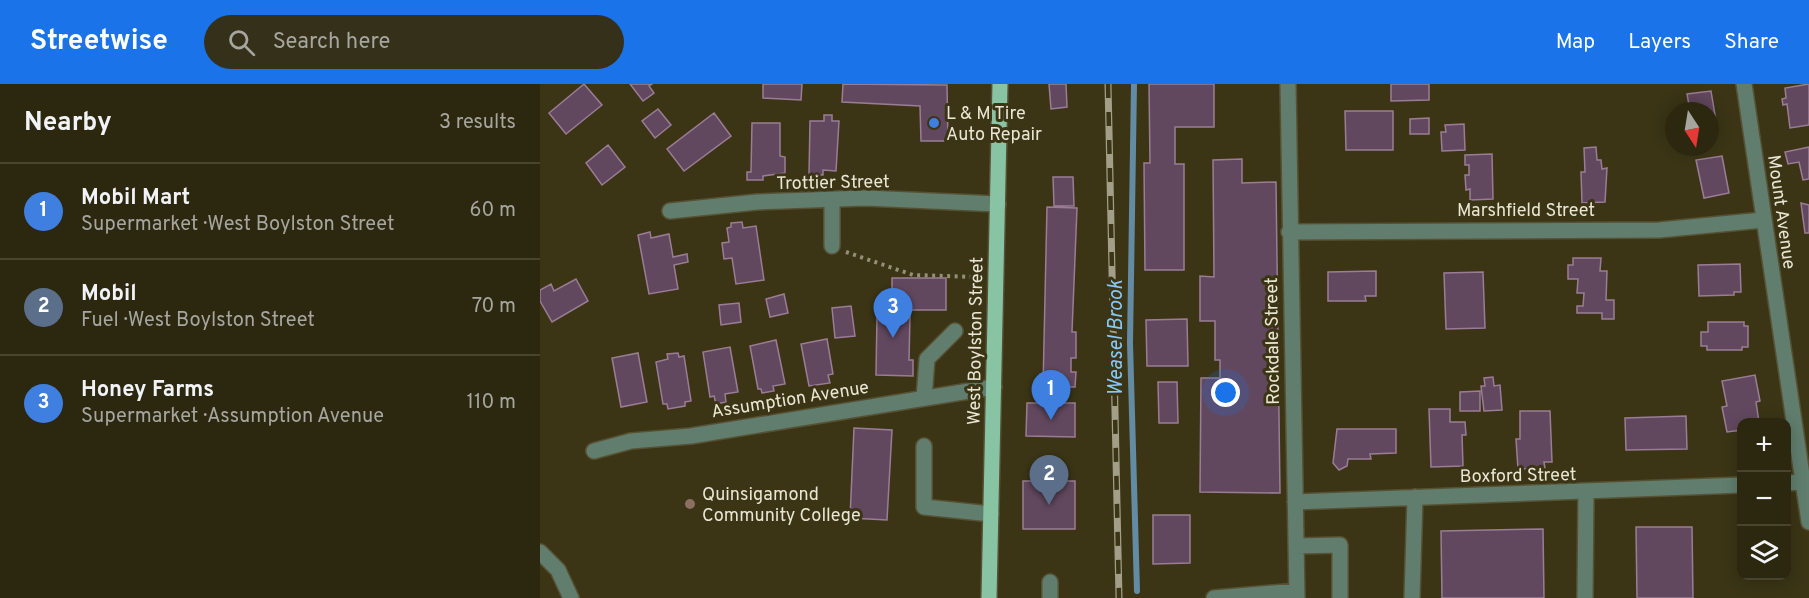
<!DOCTYPE html>
<meta charset="utf-8">
<style>
body{margin:0;font-family:Overpass,sans-serif;background:#343019;color:#f1f3f6}
.controls{position:absolute;right:18px;bottom:18px;display:grid;overflow:hidden;border-radius:12px;box-shadow:0 3px 15px #0003}
.controls button{width:54px;height:54px;display:grid;place-items:center;padding:0;border:0;border-bottom:2px solid #484430;background:#2c2810;color:#f1f3f6;font:30px sans-serif}
.compass{position:absolute;left:1125px;top:18px;width:54px;height:54px;border-radius:50%;background:#2c2810;box-shadow:0 3px 15px #0003;rotate:168deg}
.you{position:absolute;left:686px;top:309px;width:21px;height:21px;margin:-15px;border:4px solid #fff;border-radius:50%;background:#1a73e8;box-shadow:0 0 0 9px #1a73e833}
.badge{display:grid;place-items:center;width:39px;height:39px;border-radius:50%;background:#1a73e8;color:#fff;font-size:20px;font-weight:700}
.pin{position:absolute;translate:-50% -50px;filter:drop-shadow(0 2px 3px #0008)}
.pin::after{content:'';position:absolute;top:32px;width:21px;height:18px;background:inherit;clip-path:polygon(0 0,100% 0,50% 100%)}
.list{margin:0;padding:0;list-style:none}
h2{display:flex;justify-content:space-between;align-items:center;height:78px;margin:0;padding:0 24px;font-size:26px}
h2 small{font-size:20px;font-weight:400;color:#a6a69f}
.list li{display:grid;grid-template-columns:39px 1fr auto;gap:18px;align-items:center;box-sizing:border-box;height:96px;padding:0 24px;border-top:2px solid #484430}
.list b{display:block;font-size:22px;white-space:nowrap}
.list p{margin:0;font-size:20px;white-space:nowrap;color:#a6a69f}
.list em{font-size:20px;font-style:normal;color:#a6a69f}
.icon{flex:none;width:33px;height:33px;fill:none;stroke:currentColor;stroke-width:2;stroke-linecap:round;stroke-linejoin:round}
.map{position:relative;flex:none;width:1269px;height:514px;overflow:hidden}
header{display:flex;align-items:center;gap:36px;box-sizing:border-box;height:84px;padding:0 30px;background:#1a73e8;color:#fff}
header strong{font-size:28px}
nav{display:flex;gap:33px;margin-inline-start:auto;font-size:21px}
.search{width:420px;height:54px;background:#343019;display:flex;align-items:center;gap:15px;box-sizing:border-box;padding:0 21px;border-radius:33px;color:#a6a69f;font-size:22px}
main{display:flex}
aside{flex:1;background:#2c2810}
.map>svg:first-child{display:block}
</style>
<header>
<strong>Streetwise</strong>
<div class="search"><svg class="icon" aria-label="search" viewBox="0 0 24 24"><circle cx="10" cy="10" r="6"/><path d="M15 15l6 6"/></svg>Search here</div>
<nav><a>Map</a><a>Layers</a><a>Share</a></nav>
</header>
<main>
<aside>
<h2>Nearby<small>3 results</small></h2>
<ul class="list">
<li><span class="badge" style="background:#3f7fe0">1</span><div><b>Mobil Mart</b><p>Supermarket · West Boylston Street</p></div><em>60 m</em></li>
<li><span class="badge" style="background:#5c6f8a">2</span><div><b>Mobil</b><p>Fuel · West Boylston Street</p></div><em>70 m</em></li>
<li><span class="badge" style="background:#3f7fe0">3</span><div><b>Honey Farms</b><p>Supermarket · Assumption Avenue</p></div><em>110 m</em></li>
</ul>
</aside>
<div class="map">
<svg width="1269" height="514" viewBox="0 0 1269 514">
<rect width="100%" height="100%" fill="#3b3516"/>
<g fill="none" stroke-linecap="round" stroke-linejoin="round">
<path stroke="#638ca4" stroke-width="6" d="M594 0 590 259 597 507"/>
</g>
<path fill="#62485e" stroke="#9a7d95" stroke-width="1.5" d="M44 0 62 21 26 50 9 29Z
M90 0H112L109 2 114 9 103 17Z
M223 0H262L261 16 223 14Z
M303 0 407 1 408 57H381L380 22 302 18Z
M509 0H526L527 23 511 25Z
M609 0H674V43H635V80H644V186H605L604 79H610Z
M851 0H889V16L851 17Z
M1269 0V41L1250 44 1247 20 1243 21 1242 15 1246 14 1245 4Z
M1171 7 1177 43 1170 44V27H1150L1147 10Z
M118 25 131 41 115 54 102 37Z
M805 27H853V66H806Z
M174 29 191 52 144 87 127 65Z
M284 31H292V37H299L296 87 283 86V91H269L270 37H284Z
M889 34V50H870V35Z
M212 39H240V72L245 73V89L223 92V96H207V88H211Z
M924 40 925 66 902 67 901 48H906L905 41Z
M68 61 85 83 62 101 46 79Z
M1056 63 1057 76H1061L1062 85 1067 84 1065 118 1042 119 1041 88H1045L1044 64Z
M1269 63V95L1263 96 1259 78 1248 80 1245 68Z
M952 70 953 115 930 116V105L926 106 925 91H929V81H925V71Z
M1182 72 1189 109 1164 114 1156 76Z
M702 75V99L736 98 740 409 660 408 661 294H680V276H675V237H660V192L674 193 673 76Z
M513 93H533L534 122H514Z
M1261 119 1269 121V149H1265Z
M507 123 537 124 532 248H536V274H531V288H536L535 303H503Z
M202 138 203 144 216 142 224 196 196 200 192 174 184 175 182 159 189 158 187 144 191 143V139Z
M110 148 111 154 129 150 133 173 147 170 148 178 134 181 138 205 109 210 98 151Z
M1033 174H1061L1060 187H1067L1066 216H1074V235H1062V229H1037V222H1043L1044 209H1037L1038 195H1028V181H1033Z
M1200 180 1201 208H1194V211L1159 212 1158 181Z
M836 187V212H825L826 217H788V188Z
M943 188 945 244 906 245 904 189Z
M352 194H406V226H363V208H352Z
M36 195 48 217 12 238 0 217V206L11 200 14 207Z
M244 210 248 229 230 233 226 215Z
M199 219 201 238 181 241 179 221Z
M311 222 315 252 295 254 292 224Z
M337 231 370 232 369 276H373V292L336 291Z
M647 235 648 282H607L606 236Z
M1168 238H1204V242H1208V263H1202V266H1167V262H1161V248H1168Z
M287 255 293 290 288 291 290 299 269 302 261 260Z
M236 256 245 300 233 302 234 307 222 309 221 305H218L210 262Z
M190 263 198 308 185 310 186 318 176 320 174 312 170 313 163 268Z
M98 269 107 318 81 323 72 274Z
M138 269 139 273 144 272 151 317 145 318V322L128 325 127 320H123L116 278 128 275 127 270Z
M1215 291 1220 317 1216 318 1219 338H1202V346L1187 348 1182 323 1187 322 1182 297Z
M953 293 954 302 960 301 962 326 944 327 941 302H945L944 294Z
M618 298H637L638 339H619Z
M940 307V327H920V308Z
M487 319H535V353L486 352Z
M889 325H910V338H925L926 351H922L923 382 891 383Z
M980 327H1010L1012 378H1004L1005 384 978 385 976 355H980Z
M1146 332 1147 365 1086 366 1085 334Z
M314 344 352 346 347 436 310 434Z
M797 345H856V369L830 370 831 375H808L807 382 799 386 793 379Z
M483 397H535V445H483Z
M613 431H650V479L613 480Z
M1096 443H1152L1153 514H1097Z
M1003 445 1004 514H902L901 447Z"/>
<g fill="none" stroke-linecap="round" stroke-linejoin="round">
<g stroke="#575134" stroke-width="18">
<path id="minor" d="M748 0 757 514
M1204 0 1269 438
M130 127 217 118 325 114 458 120
M749 148 1119 146 1223 136
M292 162V116
M384 314 387 275 415 247
M384 362V423L451 430
M54 367 91 357 151 352 454 303
M1246 399 1263 398
M755 418 1202 401
M756 462 800 461V514
M0 468 18 486 31 514
M510 498V514
M674 514 757 507
M872 514 875 413
M1045 514 1046 408"/>
</g>
<g stroke="#575134" stroke-width="18">
<path id="major" d="M449 514 460 0"/>
</g>
<path stroke="#948f77" stroke-width="4" stroke-dasharray="3 4.5" stroke-linecap="butt" d="M306 168 373 191 436 193"/>
<use href="#minor" stroke="#607d6d" stroke-width="15"/>
<use href="#major" stroke="#88c4a4" stroke-width="15"/>
<g stroke="#a29e87" stroke-width="7">
<path id="rail" d="M568 0 579 514"/>
</g>
<use href="#rail" stroke="#3b3516" stroke-width="4.5" stroke-dasharray="14" stroke-linecap="butt"/>
</g>
<circle fill="#3f7fe0" stroke="#3b3516" stroke-width="2" cx="394" cy="39" r="6"/>
<circle fill="#8d6e63" stroke="#3b3516" stroke-width="2" cx="150" cy="420" r="6"/>
<g text-anchor="middle" stroke-width="6" stroke-linejoin="round" paint-order="stroke">
<g font-size="18" fill="#e9e6d4" stroke="#3b3516" text-anchor="start">
<text x="406" y="35">L &amp; M Tire<tspan x="406" dy="21">Auto Repair</tspan></text>
<text x="162" y="416">Quinsigamond<tspan x="162" dy="21">Community College</tspan></text>
</g>
<g font-size="18" fill="#e9e6d4" stroke="#3b3516">
<text transform="translate(293 98) rotate(-1)" y="6">Trottier Street</text>
<text x="986" y="132">Marshfield Street</text>
<text transform="translate(1242 128) rotate(82)" y="6">Mount Avenue</text>
<text transform="translate(435 257) rotate(-89)" y="6">West Boylston Street</text>
<text transform="translate(732 257) rotate(-91)" y="6">Rockdale Street</text>
<text transform="translate(250 315) rotate(-9)" y="6">Assumption Avenue</text>
<text transform="translate(978 391) rotate(-1)" y="6">Boxford Street</text>
</g>
<g font-size="20" font-style="italic" fill="#87c8fa" stroke="#3b3516">
<text transform="translate(575 254) rotate(-90)" y="7">Weasel Brook</text>
</g>
</g>
</svg>
<div class="controls">
<button>+</button>
<button>−</button>
<button><svg class="icon" aria-label="layers" viewBox="0 0 24 24"><path d="M12 4l9 5-9 5-9-5zM3 14l9 5 9-5"/></svg></button>
</div>
<svg class="compass" viewBox="-18 -18 36 36"><path d="M0-13l5 13h-10z" fill="#e53935"/><path d="M0 13l5-13h-10z" fill="#a6a69f"/></svg>
<div class="you"></div>
<div class="pin badge" style="left:511px;top:336px;background:#3f7fe0">1</div>
<div class="pin badge" style="left:509px;top:421px;background:#5c6f8a">2</div>
<div class="pin badge" style="left:353px;top:254px;background:#3f7fe0">3</div>
</div>
</main>
